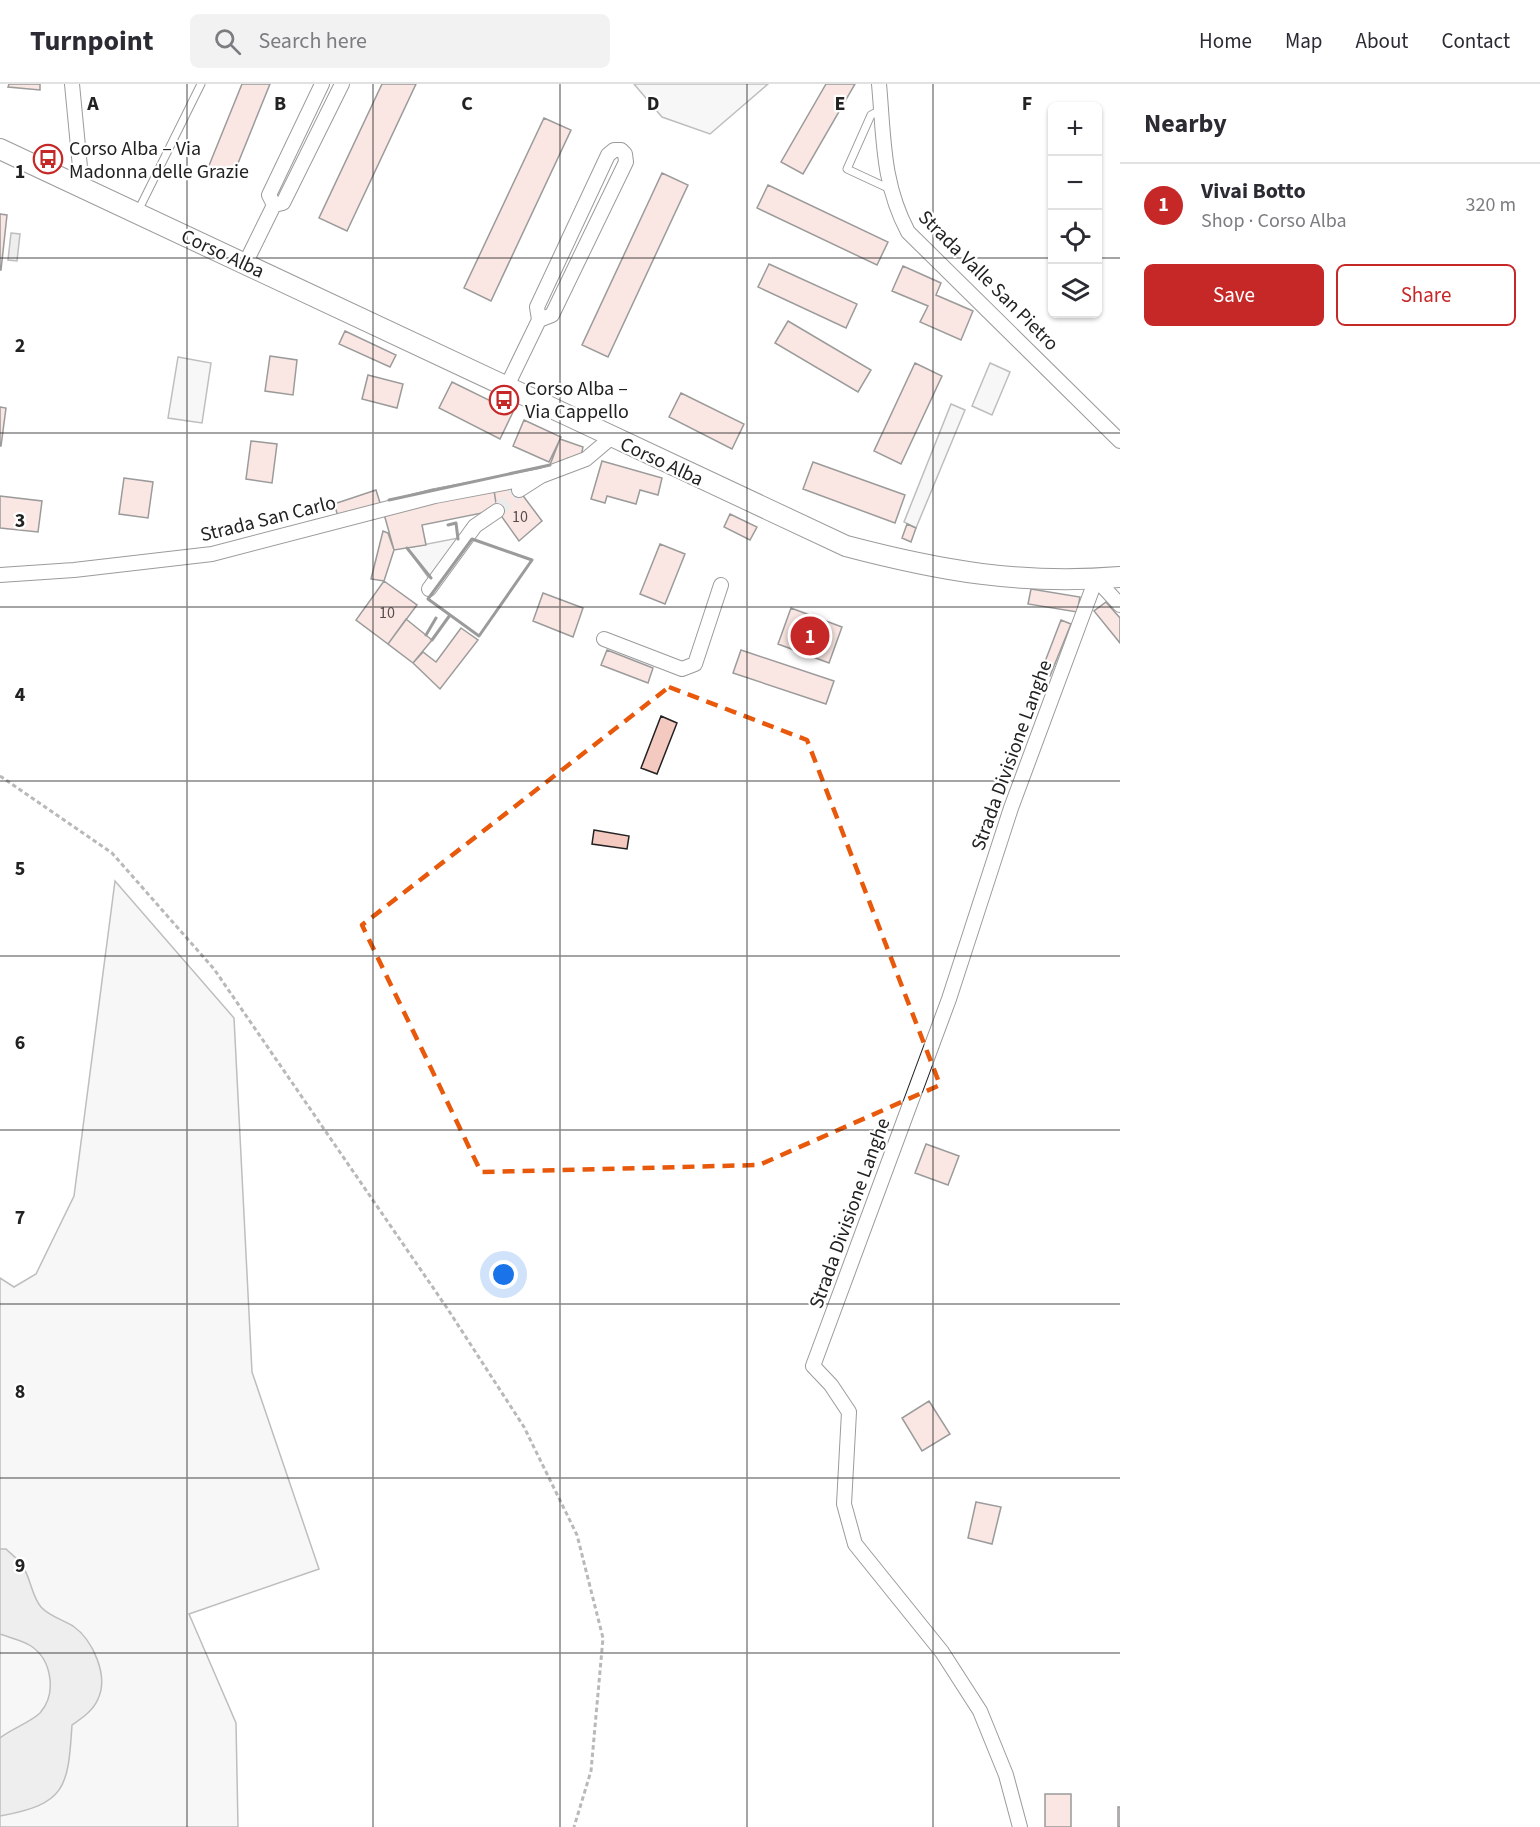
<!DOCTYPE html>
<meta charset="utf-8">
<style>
body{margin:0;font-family:"Source Sans 3",sans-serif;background:#f2f2f3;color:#2b2b33}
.controls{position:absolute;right:18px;top:18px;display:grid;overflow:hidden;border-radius:9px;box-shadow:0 2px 4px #0004}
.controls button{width:54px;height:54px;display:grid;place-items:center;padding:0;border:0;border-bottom:2px solid #e1e1e2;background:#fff;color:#2b2b33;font:30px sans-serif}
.you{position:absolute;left:504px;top:1191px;width:21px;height:21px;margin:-15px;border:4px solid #fff;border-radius:50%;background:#1a73e8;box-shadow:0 0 0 9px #1a73e833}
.badge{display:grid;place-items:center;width:39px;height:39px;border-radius:50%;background:#c62828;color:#fff;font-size:20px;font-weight:700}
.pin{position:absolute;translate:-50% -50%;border:3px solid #fff;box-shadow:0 2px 6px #0006}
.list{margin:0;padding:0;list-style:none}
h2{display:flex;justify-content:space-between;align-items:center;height:78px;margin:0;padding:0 24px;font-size:26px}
h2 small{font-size:20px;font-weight:400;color:#7c7c81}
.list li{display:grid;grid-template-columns:39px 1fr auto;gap:18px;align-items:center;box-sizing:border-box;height:84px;padding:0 24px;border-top:2px solid #e1e1e2}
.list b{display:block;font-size:22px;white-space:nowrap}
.list p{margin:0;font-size:20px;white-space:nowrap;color:#7c7c81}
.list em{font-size:20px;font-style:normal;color:#7c7c81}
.actions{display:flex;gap:12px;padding:18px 24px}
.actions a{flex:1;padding:14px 0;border:2px solid #c62828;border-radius:9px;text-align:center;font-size:21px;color:#c62828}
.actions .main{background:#c62828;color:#fff}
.icon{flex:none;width:33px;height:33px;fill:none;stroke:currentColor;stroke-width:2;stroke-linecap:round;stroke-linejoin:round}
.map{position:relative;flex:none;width:1120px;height:1743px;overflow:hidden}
header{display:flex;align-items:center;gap:36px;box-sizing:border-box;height:84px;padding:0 30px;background:#fff;border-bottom:2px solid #e1e1e2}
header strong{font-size:28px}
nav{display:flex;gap:33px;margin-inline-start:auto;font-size:21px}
.search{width:420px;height:54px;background:#f2f2f3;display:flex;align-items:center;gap:15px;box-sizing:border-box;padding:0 21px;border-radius:9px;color:#7c7c81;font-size:22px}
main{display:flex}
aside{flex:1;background:#fff}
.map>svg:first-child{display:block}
</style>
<header>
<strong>Turnpoint</strong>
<div class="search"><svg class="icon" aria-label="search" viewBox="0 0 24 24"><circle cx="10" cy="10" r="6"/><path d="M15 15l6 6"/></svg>Search here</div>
<nav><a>Home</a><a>Map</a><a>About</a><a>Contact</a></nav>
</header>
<main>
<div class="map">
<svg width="1120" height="1743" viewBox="0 0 1120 1743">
<rect width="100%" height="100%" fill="#fff"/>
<path fill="#eee" stroke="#6f6f6f" stroke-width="1.5" d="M634 0H768L710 50 662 33Z
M178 273 211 279 202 339 168 334Z
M990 279 1010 288 992 331 972 322Z
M458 454 430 496 407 464Z
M115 797 234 934 252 1288 319 1485 189 1530 236 1639 238 1743H0V1194L14 1203 36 1190 74 1112Z"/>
<path fill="#ededed" stroke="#6f6f6f" stroke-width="1.5" d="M951 320 965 326 916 444 904 438Z"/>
<path fill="#d9d9d9" stroke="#6f6f6f" stroke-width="1.5" d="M11 149 20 150 17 177 8 176Z
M0 1465H6C11 1470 18 1475 22 1481 31 1494 31 1511 41 1523 49 1532 63 1536 73 1542 93 1556 109 1592 98 1615 93 1627 82 1634 72 1641 68 1704 66 1720 0 1732V1654C11 1645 31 1638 40 1629 57 1610 52 1576 31 1562 22 1556 10 1554 0 1550Z"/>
<path fill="#f3c9c0" stroke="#222" stroke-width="1.5" d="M9 0H40V6L8 3Z
M242 0H270L232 94 208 84Z
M382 0H416L347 147 319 134Z
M826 0H855L803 90 781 78Z
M544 34 571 46 491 217 464 204Z
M662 89 688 101 608 273 582 261Z
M768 101 888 158 877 181 757 124Z
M0 130 7 131 1 186H0Z
M769 180 857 220 846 244 758 203Z
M903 182 941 199 936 211 973 227 961 256 920 238 928 222 892 207Z
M788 237 871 286 858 308 775 259Z
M345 247 396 271 390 283 339 260Z
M270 272 297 276 293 311 265 307Z
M915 279 942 292 901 380 874 367Z
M368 291 403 300 397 324 362 315Z
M452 298 513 328 500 355 439 324Z
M681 309 744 340 732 365 669 333Z
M0 323 6 324 1 362H0Z
M524 336 561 353 549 378 513 362Z
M560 355 583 363 580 377 568 374 565 380 550 381Z
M251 357 277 360 272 399 246 395Z
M602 377 662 394 658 411 640 406 636 420 607 412 605 419 591 415Z
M813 378 905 411 895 439 803 405Z
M124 394 153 398 148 434 119 430Z
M515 401 542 437 519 457 497 426 494 406Z
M376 406 381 422 339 435 334 420Z
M494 406 497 426 422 441 426 461 394 466 384 430Z
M0 412 42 417 38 448 0 444Z
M730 430 757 443 750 456 724 443Z
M907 440 916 444 911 458 902 454Z
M383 447 388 449 394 466 384 497 371 495Z
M660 460 685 470 665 520 640 510Z
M384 497 417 521 388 560 356 536Z
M1031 505 1080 513 1077 528 1028 520Z
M543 509 583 524 573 553 533 537Z
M1106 518 1120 534V559L1094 527Z
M791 524 842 543 829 579 778 560Z
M406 535 432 556 413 579 388 560Z
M1061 536 1071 540 1050 592 1041 588Z
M461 544 478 556 440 605 413 579 423 568 436 578Z
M607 566 653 584 648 599 601 581Z
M741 566 834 597 826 620 733 589Z
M661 632 677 639 657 690 641 684Z
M594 746 629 752 627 765 592 760Z
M926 1060 959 1072 948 1101 915 1089Z
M929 1317 950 1350 922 1367 902 1334Z
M976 1418 1001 1423 992 1460 968 1454Z
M1045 1710H1071V1743H1045Z
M1118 1723H1120V1743H1118Z"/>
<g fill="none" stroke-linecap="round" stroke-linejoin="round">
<path stroke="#d3d3d3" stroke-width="14" stroke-dasharray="14 7" stroke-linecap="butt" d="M497 427 519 406"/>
<g stroke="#222" stroke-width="9">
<path id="lane" d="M881 26 871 31 847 85 890 105
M138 127 201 0"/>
</g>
<g stroke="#222" stroke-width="16">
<path id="street" d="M72 0 82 104
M879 0C884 54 882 99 908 148L1120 357
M274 121 269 111 322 0
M245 180 274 121 283 119 342 0
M507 302 539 236 552 231 626 78 625 70 621 66H614L608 71 537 223 539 236
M519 406 541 392 586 375 612 353
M0 491 74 486 212 470 435 412 541 392
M429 505 475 442 497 427
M604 555 682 585 695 580 721 501
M1020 1743 1006 1691 980 1627 942 1568 855 1460 844 1420 849 1328 831 1301 813 1282 949 915 1011 724 1096 495 1120 521"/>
</g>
<g stroke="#222" stroke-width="22">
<path id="secondary" d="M0 65 846 462C941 487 1021 501 1120 493"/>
</g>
<path stroke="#646464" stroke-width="3" stroke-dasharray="4.5 3" stroke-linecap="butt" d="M0 692 112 769 214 885 447 1224 524 1343 577 1451 603 1554 591 1687 574 1743"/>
<use href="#lane" stroke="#fff" stroke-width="7"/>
<use href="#street" stroke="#fff" stroke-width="14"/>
<use href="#secondary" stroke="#fff" stroke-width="20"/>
<path stroke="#222" stroke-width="3" d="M389 416 550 381
M448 441 456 439 458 455
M472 455 532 476 479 552 428 515Z
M407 464 431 494
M426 551 436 534
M432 556 450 531"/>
</g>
<path d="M0 0H1120V1743H0ZM669 603 807 656 940 1001 759 1081 481 1088 362 841Z" fill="#fff" fill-opacity=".55" fill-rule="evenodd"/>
<path fill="none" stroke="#e8590c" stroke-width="4.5" stroke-dasharray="12 8" stroke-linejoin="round" d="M669 603 807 656 940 1001 759 1081 481 1088 362 841Z"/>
<path fill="none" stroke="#222" stroke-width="1.5" stroke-opacity="0.55" d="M187 0V1743M373 0V1743M560 0V1743M747 0V1743M933 0V1743M0 174H1052M1098 174H1120M0 349H1120M0 523H1120M0 697H1120M0 872H1120M0 1046H1120M0 1220H1120M0 1394H1120M0 1569H1120"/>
<defs>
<g id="bus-ring" transform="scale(1.5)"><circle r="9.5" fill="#fff" stroke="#c62828" stroke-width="1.5"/><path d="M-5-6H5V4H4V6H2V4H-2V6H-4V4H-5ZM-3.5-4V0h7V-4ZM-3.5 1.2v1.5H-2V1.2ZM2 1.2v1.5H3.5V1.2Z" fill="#c62828"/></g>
</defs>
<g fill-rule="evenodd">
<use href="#bus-ring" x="48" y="75"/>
<use href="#bus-ring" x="504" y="316"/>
</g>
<g text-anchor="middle" stroke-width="4.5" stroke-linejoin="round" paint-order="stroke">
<g font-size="16" fill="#564c4a">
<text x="520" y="438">10</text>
<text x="387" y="534">10</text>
</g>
<g font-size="20" fill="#222" stroke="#fff" text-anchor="start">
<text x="69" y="71">Corso Alba – Via<tspan x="69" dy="23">Madonna delle Grazie</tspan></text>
<text x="525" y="311">Corso Alba –<tspan x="525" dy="23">Via Cappello</tspan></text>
</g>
<g font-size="20" fill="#222" stroke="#fff">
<text transform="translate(223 169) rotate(25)" y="7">Corso Alba</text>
<text transform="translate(989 196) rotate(45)" y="7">Strada Valle San Pietro</text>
<text transform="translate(662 377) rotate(25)" y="7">Corso Alba</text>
<text transform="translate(268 434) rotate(-14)" y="7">Strada San Carlo</text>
<text transform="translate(1011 671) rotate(-70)" y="7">Strada Divisione Langhe</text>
<text transform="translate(849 1129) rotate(-70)" y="7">Strada Divisione Langhe</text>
</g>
</g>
<g font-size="20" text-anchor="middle" font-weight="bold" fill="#222" stroke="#fff" stroke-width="4.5" stroke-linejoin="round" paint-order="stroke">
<text x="93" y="26">A</text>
<text x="280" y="26">B</text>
<text x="467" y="26">C</text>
<text x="653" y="26">D</text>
<text x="840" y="26">E</text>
<text x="1027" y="26">F</text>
<text x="20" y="94">1</text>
<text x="20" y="268">2</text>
<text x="20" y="443">3</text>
<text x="20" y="617">4</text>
<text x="20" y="791">5</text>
<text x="20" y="965">6</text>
<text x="20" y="1140">7</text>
<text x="20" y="1314">8</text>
<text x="20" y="1488">9</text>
</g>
</svg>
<div class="controls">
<button>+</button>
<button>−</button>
<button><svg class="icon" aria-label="locate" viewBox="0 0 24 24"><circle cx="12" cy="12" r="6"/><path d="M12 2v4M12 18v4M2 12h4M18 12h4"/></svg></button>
<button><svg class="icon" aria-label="layers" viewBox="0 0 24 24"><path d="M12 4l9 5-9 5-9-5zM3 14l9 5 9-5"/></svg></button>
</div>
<div class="you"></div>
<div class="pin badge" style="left:810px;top:552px">1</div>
</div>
<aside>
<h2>Nearby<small></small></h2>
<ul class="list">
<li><span class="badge">1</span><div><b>Vivai Botto</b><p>Shop · Corso Alba</p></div><em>320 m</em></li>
</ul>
<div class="actions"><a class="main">Save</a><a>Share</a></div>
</aside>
</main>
